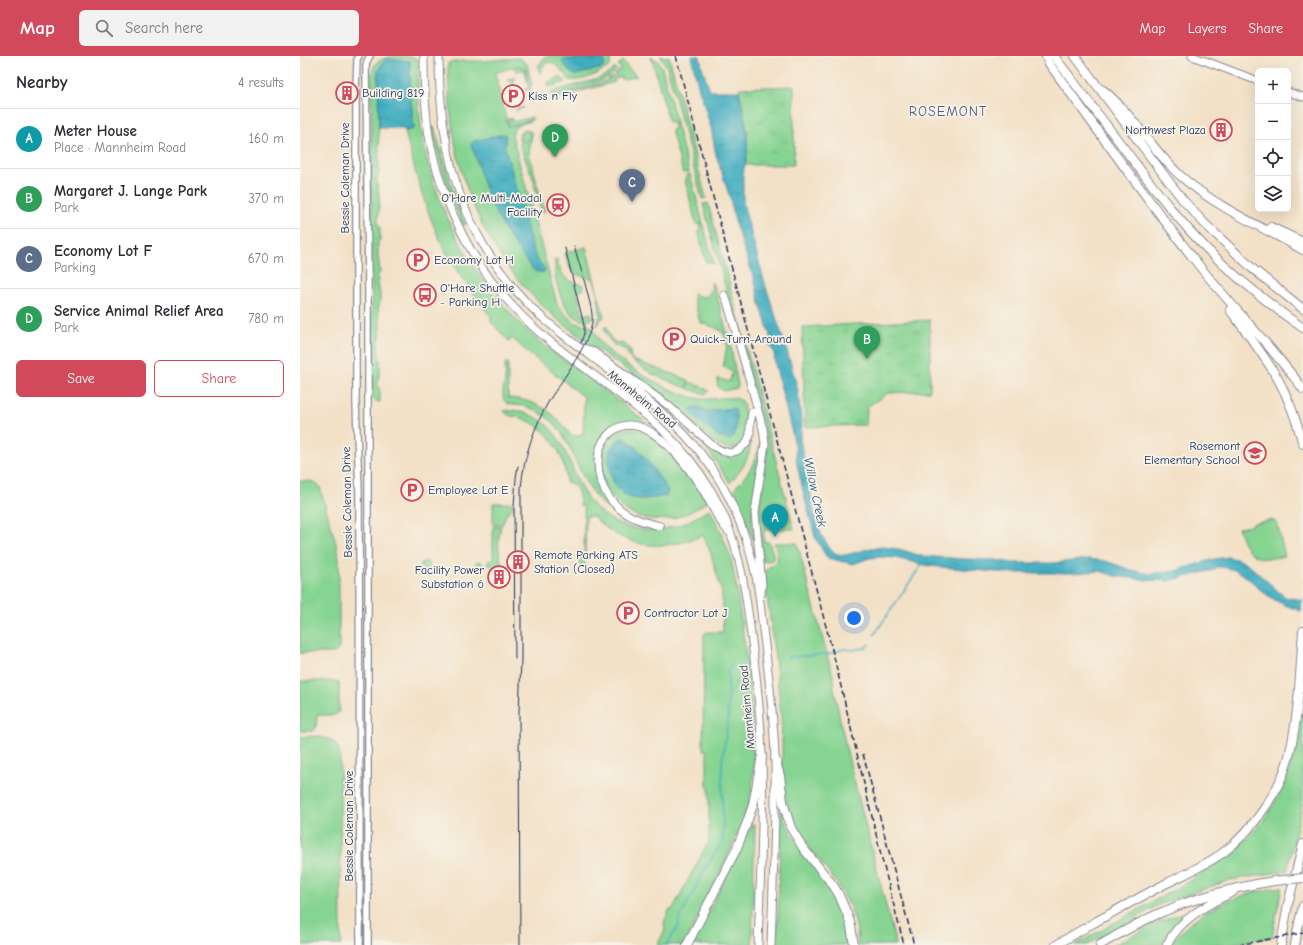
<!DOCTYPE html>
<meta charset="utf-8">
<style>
body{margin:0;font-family:"Comic Neue",sans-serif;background:#f2f2f3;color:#2b2b33}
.controls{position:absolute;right:12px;top:12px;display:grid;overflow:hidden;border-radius:6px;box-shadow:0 4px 16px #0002}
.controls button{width:36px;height:36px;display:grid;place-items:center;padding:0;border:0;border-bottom:1px solid #e1e1e2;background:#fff;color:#2b2b33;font:20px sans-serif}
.you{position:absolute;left:554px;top:562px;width:14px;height:14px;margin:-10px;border:3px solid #fff;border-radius:50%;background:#1a73e8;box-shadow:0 0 0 6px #1a73e833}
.badge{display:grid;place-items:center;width:26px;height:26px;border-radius:50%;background:#d1495b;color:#fff;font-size:13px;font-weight:700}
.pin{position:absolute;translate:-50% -33px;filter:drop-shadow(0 1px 2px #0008)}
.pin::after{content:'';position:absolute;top:21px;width:14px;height:12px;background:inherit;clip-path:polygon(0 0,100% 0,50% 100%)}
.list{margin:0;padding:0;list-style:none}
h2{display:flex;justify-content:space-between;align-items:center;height:52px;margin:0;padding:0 16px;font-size:17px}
h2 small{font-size:13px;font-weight:400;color:#7c7c81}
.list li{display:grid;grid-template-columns:26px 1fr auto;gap:12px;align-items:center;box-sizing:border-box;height:60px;padding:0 16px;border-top:1px solid #e1e1e2}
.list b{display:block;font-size:15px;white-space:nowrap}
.list p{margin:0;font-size:13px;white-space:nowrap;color:#7c7c81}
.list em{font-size:13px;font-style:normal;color:#7c7c81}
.actions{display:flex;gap:8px;padding:12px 16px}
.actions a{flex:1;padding:9px 0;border:1px solid #d1495b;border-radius:6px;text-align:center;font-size:14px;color:#d1495b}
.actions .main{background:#d1495b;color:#fff}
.icon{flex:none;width:22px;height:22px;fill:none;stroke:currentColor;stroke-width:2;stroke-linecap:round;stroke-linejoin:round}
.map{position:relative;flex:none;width:1003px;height:889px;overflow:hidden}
header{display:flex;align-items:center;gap:24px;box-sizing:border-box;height:56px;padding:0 20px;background:#d1495b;color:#fff}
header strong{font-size:19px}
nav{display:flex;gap:22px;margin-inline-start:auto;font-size:14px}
.search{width:280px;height:36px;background:#f2f2f3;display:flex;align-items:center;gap:10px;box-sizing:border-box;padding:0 14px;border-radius:6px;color:#7c7c81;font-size:15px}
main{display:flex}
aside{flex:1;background:#fff}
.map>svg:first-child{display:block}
</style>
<header>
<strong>Map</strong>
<div class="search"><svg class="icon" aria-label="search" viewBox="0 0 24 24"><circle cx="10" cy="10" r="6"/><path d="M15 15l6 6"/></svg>Search here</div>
<nav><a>Map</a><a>Layers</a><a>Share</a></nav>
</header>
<main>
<aside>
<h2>Nearby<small>4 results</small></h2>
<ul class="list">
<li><span class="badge" style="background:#0f9aa8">A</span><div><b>Meter House</b><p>Place · Mannheim Road</p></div><em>160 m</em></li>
<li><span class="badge" style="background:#2e9e5b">B</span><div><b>Margaret J. Lange Park</b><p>Park</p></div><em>370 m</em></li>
<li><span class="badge" style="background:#5c6f8a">C</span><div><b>Economy Lot F</b><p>Parking</p></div><em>670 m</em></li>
<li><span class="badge" style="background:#2e9e5b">D</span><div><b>Service Animal Relief Area</b><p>Park</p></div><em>780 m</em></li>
</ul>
<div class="actions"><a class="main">Save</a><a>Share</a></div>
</aside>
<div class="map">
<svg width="1003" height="889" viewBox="0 0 1003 889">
<defs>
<pattern id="park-tufts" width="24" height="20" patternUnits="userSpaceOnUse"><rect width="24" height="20" fill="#86d492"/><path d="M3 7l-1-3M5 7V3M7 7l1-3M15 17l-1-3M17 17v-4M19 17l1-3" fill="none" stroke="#73b680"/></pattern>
<pattern id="garden-dots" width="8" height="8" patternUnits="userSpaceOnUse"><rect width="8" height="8" fill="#86d492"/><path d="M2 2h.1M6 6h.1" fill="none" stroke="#73b680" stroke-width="1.8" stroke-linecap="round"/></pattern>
<pattern id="water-ripples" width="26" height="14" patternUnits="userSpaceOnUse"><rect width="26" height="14" fill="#41adc0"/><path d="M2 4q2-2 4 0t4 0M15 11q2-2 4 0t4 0" fill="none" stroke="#368d9f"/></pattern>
</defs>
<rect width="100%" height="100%" fill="#f7f3e8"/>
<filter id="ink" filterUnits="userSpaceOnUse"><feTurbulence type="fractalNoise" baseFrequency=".025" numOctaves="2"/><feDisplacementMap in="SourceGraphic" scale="8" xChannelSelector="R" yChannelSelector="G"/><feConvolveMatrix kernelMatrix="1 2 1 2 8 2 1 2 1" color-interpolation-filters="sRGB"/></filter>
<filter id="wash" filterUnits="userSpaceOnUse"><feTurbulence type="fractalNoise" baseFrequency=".012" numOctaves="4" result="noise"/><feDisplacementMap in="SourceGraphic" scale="16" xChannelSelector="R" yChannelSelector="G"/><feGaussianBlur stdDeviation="0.9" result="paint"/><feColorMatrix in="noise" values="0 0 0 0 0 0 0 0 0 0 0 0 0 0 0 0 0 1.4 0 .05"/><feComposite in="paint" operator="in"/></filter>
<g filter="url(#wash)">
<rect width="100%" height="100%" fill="#f3e1c7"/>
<path fill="#86d492" stroke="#508278" d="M93 0C101 0 110 0 117 3 119 14 118 26 118 37 119 59 122 81 127 102 143 169 180 230 230 277 243 289 258 299 273 310 299 330 326 350 352 371L350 373C338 366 319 365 308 375 304 378 301 384 298 388L306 443 317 455 329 464C296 451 287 430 273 399 268 388 263 378 255 368 246 360 235 353 223 350 217 349 207 350 204 344 201 337 205 329 205 323 206 318 205 313 205 307H208V342C235 343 257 357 271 380L274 379 276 380H279L280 378H283L284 341 227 296 212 282 210 285 208 284 190 265 192 262C175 241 159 220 146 196 126 159 115 116 105 75L114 73 110 34V5L78 14 79 117C74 127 79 131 79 139 80 149 78 159 78 169L80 171V184L78 186V199L79 205 80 217 78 219V226L80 238V247L78 253 80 267V281L78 289 79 302 80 304V316L77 327 80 335V346L76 345 72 342 71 17C74 6 82 2 93 0Z
M246 0H311L310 7 311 9C301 17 283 26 269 24 266 20 259 11 256 9 248 2 241 11 240 18L238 10Z
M360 0 364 1 369 0 406 142 402 143 367 11Z
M351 1 358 5 362 12 376 65 369 66 352 3 350 2Z
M219 2 227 8 232 28 231 31 229 32 224 12 217 10 195 17 208 70 232 64 215 71 212 79 257 248 266 259 276 267 292 271C295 277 299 284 303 289 322 310 374 339 401 343 410 344 435 339 440 344 444 347 444 354 445 358 447 364 449 370 448 376 444 392 431 395 417 389 398 372 380 352 359 337 336 321 313 304 290 288 276 277 260 267 247 254 175 188 148 104 148 7L162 5H181Z
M323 5 331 15 337 20 322 24 321 21 316 23 315 18 321 13 318 9Z
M315 12 317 14C299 31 274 34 251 39V36L298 23 306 19Z
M259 20 266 26 249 31 248 26 255 24Z
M313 20 315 26 253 43 252 41C272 36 297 33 313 20Z
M376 67 389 116 383 117 371 74 374 73 373 68Z
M132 71H134L154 138 166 168 163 169C148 138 139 105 132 71Z
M224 74 230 75 232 78 229 97 237 126 234 127C233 123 232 119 230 115 227 106 216 86 220 76Z
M390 118 403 167 396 168 385 124 387 123 386 119Z
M408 147 494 473 464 474V486H469L474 501 472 504 463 506 458 460 468 389 403 148Z
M403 168 414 208 410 206H406L398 175 401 174 399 169Z
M286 191 304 261 300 264 297 270 300 259 299 247 296 231 292 223C271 217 271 219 265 197Z
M257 203C263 223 263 223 283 229L284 233 277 236 283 259 291 257V263C286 266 282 265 277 262 264 254 261 241 257 228 256 225 255 221 255 219 255 212 256 211 254 204Z
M411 226 414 229 431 292 438 329 437 332 424 335 419 332 417 328 418 322 429 326 433 315 423 311C425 298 432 281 418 273 412 270 406 269 400 266L393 241 394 237C405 246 413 238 411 226Z
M306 270C309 278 311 289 322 287L331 294 330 299 333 304 329 302C327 293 323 292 315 290L308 282 304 273Z
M331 304 336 306V305L389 324 386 332 352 318Z
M389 326 396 328V331L398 332 399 329 409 335 407 337 404 338 387 333Z
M210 354V356H212L213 354C252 361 261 384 275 418 278 424 280 431 284 437 301 465 336 480 368 472 383 469 397 461 410 453L421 476 431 502 437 534 446 599 451 644 454 710 452 735 445 761 418 822 384 889H357L365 874 364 867 369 854H372L409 785V732L407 731V694H403L404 578 407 576H423L422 537 411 498 403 479C364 497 323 492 293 460H286L285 508V509H280V502H284V450H280C279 438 279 429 266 426 266 399 249 373 224 363 216 360 209 362 204 355Z
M326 373C361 371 390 420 407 446 396 453 386 459 374 462 355 466 336 463 321 451 298 431 289 383 326 373Z
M395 376 419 397 448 390 451 385C450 402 442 414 430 427L412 400 393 377Z
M461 377 463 382 452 459 454 486 434 433C449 417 461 400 461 377Z
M0 425C8 425 15 424 20 431L38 495 39 503V591C38 595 37 596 33 597H0Z
M193 447H213V452L207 457 202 469H193Z
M972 464 977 467 985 500C955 506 948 501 938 472L949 470 954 467Z
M193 471H201C199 479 198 488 199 496 200 502 202 507 201 512L192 513V509H187L188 505 192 504 193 502Z
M474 487H497L535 628 533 629 546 692 596 889H558C558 854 539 829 518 803 509 792 500 781 494 768 490 759 486 749 485 739 481 714 483 687 481 661 477 612 470 564 464 516 466 513 468 512 471 510 482 504 477 497 474 487Z
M174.5 510a4.5 4.5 0 1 1 9 0a4.5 4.5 0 1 1-9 0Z
M120.5 510a4.5 4.5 0 1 1 9 0a4.5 4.5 0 1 1-9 0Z
M0 625H36L39 627V656L35 659H17L16 671 13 675H0Z
M1003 640V746L987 815 930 824 861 848 787 889H775C800 875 824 861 849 848 895 822 947 795 974 748 993 715 998 677 1003 640Z
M17 680C33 684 37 684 40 701L41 889H0V681Z
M481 754C494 790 518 811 537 842 545 856 549 873 550 889H477Z
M452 768H455L452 889H392Z
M982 831 972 881 924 889H870C895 853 940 837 982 831Z
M882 857 884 860 866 880 862 889H814L852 869Z"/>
<path fill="url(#park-tufts)" stroke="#508278" d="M494 30V109H445C451 84 445 59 439 35L440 32Z
M630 264V335L588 337 567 351 566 369 505 371 502 271Z"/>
<path fill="url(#garden-dots)" stroke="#508278" d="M218 10 226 13 231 34 225 35V33L229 32 225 14 216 15 214 11Z
M215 21 216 23 213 24 216 36 221 37 220 38 217 39 220 52 224 51V52L216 55 215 54 218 52 215 40H212L211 39 214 37 211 24H207Z
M232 61V64L208 71V63L212 62 213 66Z
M219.5 80a5.5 5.5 0 1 1 11 0a5.5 5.5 0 1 1-11 0Z
M251 86 255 87V91L258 94 256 97 253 96V93L249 91V89Z
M237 128 245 156 242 157 234 129Z"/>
<path fill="url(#water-ripples)" stroke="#2e6e8f" d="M391 0H400L402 11 410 35H439L447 77V99L443 117V147L465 228 486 291 498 334 502 371 500 383 515 460 521 478 530 493 537 498 546 499 571 492 583 491 599 493 622 500 666 503 696 504 713 507H753L789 503 806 505 828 513 849 518 875 515 914 503 928 501 940 504 952 512 985 541 1002 544 1001 555C990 551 980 548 970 541 949 527 946 512 917 511L914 514 868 525 846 524 815 520 800 515 775 517H707L629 510 595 502 581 501 570 502 553 508 527 502 515 481 505 443 497 409 495 389 475 308 474 296 470 290V279L460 248 454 222 436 170 430 142 416 99 411 72 399 33Z
M86 3 110 5V34L114 73 105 75V72H79L78 14Z
M263 3H302L304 4 305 9 302 12 276 19 271 17 262 6Z
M203 78 206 79 205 91 234 197 236 202 245 213 244 216C233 219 228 207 222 199 207 178 194 157 185 132 180 119 177 104 172 91L171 88 174 85Z
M397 351 409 355 432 352 435 353C437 359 436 366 436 372 434 394 417 379 408 372 403 368 393 362 390 354L392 352Z
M322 382C336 384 360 423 368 435L366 440C355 442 341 445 329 441 313 436 305 407 311 393 313 387 317 385 322 382Z"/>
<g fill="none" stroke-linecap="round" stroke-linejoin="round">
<path stroke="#41adc0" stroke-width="1.5" d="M574 579 622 508
M488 601 528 598 544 593 553 594 565 592 569 588
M366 889 378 871 379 864 403 817 423 784 422 707 428 663V616L430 610 432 608"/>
</g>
</g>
<g filter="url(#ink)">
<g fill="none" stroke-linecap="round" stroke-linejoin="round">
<g stroke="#878892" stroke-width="8">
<path id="tertiary" d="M59 0 57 3 56 33V346L59 436 60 889
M68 889V237L66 10 67 5 70 0"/>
</g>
<g stroke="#878892" stroke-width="9">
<path id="primary" d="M124 0C124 29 125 57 130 86 143 150 174 212 220 258 241 280 266 298 290 316 339 353 380 381 412 436 440 485 445 531 452 586 457 625 461 663 462 702 464 764 460 827 458 889
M139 0C139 98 162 182 233 253 256 275 283 294 308 313 351 346 394 379 421 427 437 455 448 485 455 516 460 537 461 560 464 581 469 621 474 662 475 702 476 764 473 827 471 889
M892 0 958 25
M988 36 1003 41
M424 239 427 245 451 329 463 373 465 387 455 457 462 528 461 538
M284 292 294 296 369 350 413 390 422 395 430 397 437 395 446 388 450 379V368L452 356
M360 470C352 468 344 466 337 463 314 454 298 432 298 407 298 396 300 387 308 379 340 346 383 404 399 428 410 443 415 461 428 475"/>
</g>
<g stroke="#878892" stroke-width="10">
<path id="motorway" d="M746 0 748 6C798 75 848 145 901 212 934 253 972 291 1003 333
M754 0C779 33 804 66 829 99 854 132 878 164 907 193 936 222 969 248 1003 272
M775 0 867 123 883 144 904 167 953 213 1003 253
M803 34C834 59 853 96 883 122 919 153 963 171 1003 194
M971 171 1003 186
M930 254C947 277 965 300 979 325 990 345 997 366 1003 388
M475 702 480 720 483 746 491 772 503 792 533 829 539 839 548 860 551 870 554 889
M790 869C815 855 840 841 865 828 885 818 906 809 924 796 953 774 982 733 990 696 999 657 1000 616 1003 575
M387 889 436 794 446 769 453 749 462 700
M756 889 785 872
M800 889C821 877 842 864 865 855 900 840 937 831 974 825
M867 889C879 863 908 848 933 836
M981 889 988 848 1003 788
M995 889 999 867 1003 850"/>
</g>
<use href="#tertiary" stroke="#fff" stroke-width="5.5"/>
<use href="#primary" stroke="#fff" stroke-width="7"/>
<use href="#motorway" stroke="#fff" stroke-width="8"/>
<path stroke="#1b2f5e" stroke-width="1" d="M265 192 284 269V277L281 287
M215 603 214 450 216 422 218 410
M220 889 219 657 221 604V432C224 399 234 371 250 343 261 326 291 285 292 266 293 257 290 248 288 239 284 223 279 206 274 190"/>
<path stroke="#1b2f5e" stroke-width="1.5" stroke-dasharray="6 3" stroke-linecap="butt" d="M376 0 534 601 582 803 604 889
M563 698 614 889
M938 889 1003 877"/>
<g stroke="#878892" stroke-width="10" stroke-linecap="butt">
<path id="motorway-bridge" d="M974 825 1003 822"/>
</g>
<use href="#motorway-bridge" stroke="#fff" stroke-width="8"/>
</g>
</g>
<defs>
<g id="building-ring" transform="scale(1.15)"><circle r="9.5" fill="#f7f3e8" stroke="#d1495b" stroke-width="1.5"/><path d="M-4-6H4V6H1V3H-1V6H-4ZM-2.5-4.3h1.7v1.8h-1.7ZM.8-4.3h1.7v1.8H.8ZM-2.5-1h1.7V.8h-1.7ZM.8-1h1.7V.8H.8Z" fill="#d1495b"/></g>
<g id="parking-ring" transform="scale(1.15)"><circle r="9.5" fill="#f7f3e8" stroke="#d1495b" stroke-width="1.5"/><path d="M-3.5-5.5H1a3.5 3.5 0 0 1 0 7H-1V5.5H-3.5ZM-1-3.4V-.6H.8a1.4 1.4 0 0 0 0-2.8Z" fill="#d1495b"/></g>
<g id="station-ring" transform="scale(1.15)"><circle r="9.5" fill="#f7f3e8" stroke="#d1495b" stroke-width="1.5"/><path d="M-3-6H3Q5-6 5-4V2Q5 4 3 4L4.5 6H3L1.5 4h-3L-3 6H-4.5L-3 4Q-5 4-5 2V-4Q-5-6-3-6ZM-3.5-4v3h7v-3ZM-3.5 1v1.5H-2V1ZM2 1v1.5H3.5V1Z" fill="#d1495b"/></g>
<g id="bus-ring" transform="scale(1.15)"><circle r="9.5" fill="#f7f3e8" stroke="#d1495b" stroke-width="1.5"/><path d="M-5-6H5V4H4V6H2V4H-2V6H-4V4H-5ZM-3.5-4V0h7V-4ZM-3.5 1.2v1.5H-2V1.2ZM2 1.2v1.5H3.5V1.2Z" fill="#d1495b"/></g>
<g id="school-ring" transform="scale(1.15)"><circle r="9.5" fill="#f7f3e8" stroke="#d1495b" stroke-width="1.5"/><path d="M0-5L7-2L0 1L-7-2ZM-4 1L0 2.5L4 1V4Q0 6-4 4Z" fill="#d1495b"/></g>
</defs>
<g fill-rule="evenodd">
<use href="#building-ring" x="47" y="37"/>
<use href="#parking-ring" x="213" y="40"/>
<use href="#building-ring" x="921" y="74"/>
<use href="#station-ring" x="258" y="149"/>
<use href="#parking-ring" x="118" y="204"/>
<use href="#bus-ring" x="125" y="239"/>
<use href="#parking-ring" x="374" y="283"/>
<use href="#school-ring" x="955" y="397"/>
<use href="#parking-ring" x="112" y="434"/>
<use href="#building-ring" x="218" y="506"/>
<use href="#building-ring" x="199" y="521"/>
<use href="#parking-ring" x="328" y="557"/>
</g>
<g text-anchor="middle" stroke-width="3.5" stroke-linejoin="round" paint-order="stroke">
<g font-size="12" fill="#1b2f5e" stroke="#f7f3e8" text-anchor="start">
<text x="62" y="41">Building 819</text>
<text x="228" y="44">Kiss n Fly</text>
<text x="906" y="78" text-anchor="end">Northwest Plaza</text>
<text x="242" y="146" text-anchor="end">O'Hare Multi-Modal<tspan x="242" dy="14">Facility</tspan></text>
<text x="134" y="208">Economy Lot H</text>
<text x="140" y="236">O'Hare Shuttle<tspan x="140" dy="14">- Parking H</tspan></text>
<text x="390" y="287">Quick–Turn-Around</text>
<text x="940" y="394" text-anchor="end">Rosemont<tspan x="940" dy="14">Elementary School</tspan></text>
<text x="128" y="438">Employee Lot E</text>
<text x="234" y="503">Remote Parking ATS<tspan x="234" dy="14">Station (Closed)</tspan></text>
<text x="184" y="518" text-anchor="end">Facility Power<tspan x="184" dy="14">Substation 6</tspan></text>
<text x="344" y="561">Contractor Lot J</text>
</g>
<g font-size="12" fill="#1b2f5e" stroke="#f7f3e8">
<text transform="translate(45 122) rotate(-90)" y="4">Bessie Coleman Drive</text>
<text transform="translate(342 343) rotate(39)" y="4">Mannheim Road</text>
<text transform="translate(47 446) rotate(-91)" y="4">Bessie Coleman Drive</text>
<text transform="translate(447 651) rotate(-95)" y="4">Mannheim Road</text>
<text transform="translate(49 770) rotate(-90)" y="4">Bessie Coleman Drive</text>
</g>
<g font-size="13" font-style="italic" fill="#285b80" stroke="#f7f3e8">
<text transform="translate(516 436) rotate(78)" y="5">Willow Creek</text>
</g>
<g font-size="14" letter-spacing="1" fill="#595886" stroke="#f7f3e8">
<text x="648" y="60">ROSEMONT</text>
</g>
</g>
</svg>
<div class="controls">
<button>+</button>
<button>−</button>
<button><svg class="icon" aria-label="locate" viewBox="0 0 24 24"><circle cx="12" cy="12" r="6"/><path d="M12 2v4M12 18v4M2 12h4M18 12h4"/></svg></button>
<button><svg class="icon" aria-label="layers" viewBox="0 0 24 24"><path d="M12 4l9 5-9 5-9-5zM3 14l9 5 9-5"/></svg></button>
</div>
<div class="you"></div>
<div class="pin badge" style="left:475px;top:481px;background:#0f9aa8">A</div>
<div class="pin badge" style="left:567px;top:303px;background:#2e9e5b">B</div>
<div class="pin badge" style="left:332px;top:146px;background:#5c6f8a">C</div>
<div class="pin badge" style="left:255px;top:101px;background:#2e9e5b">D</div>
</div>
</main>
